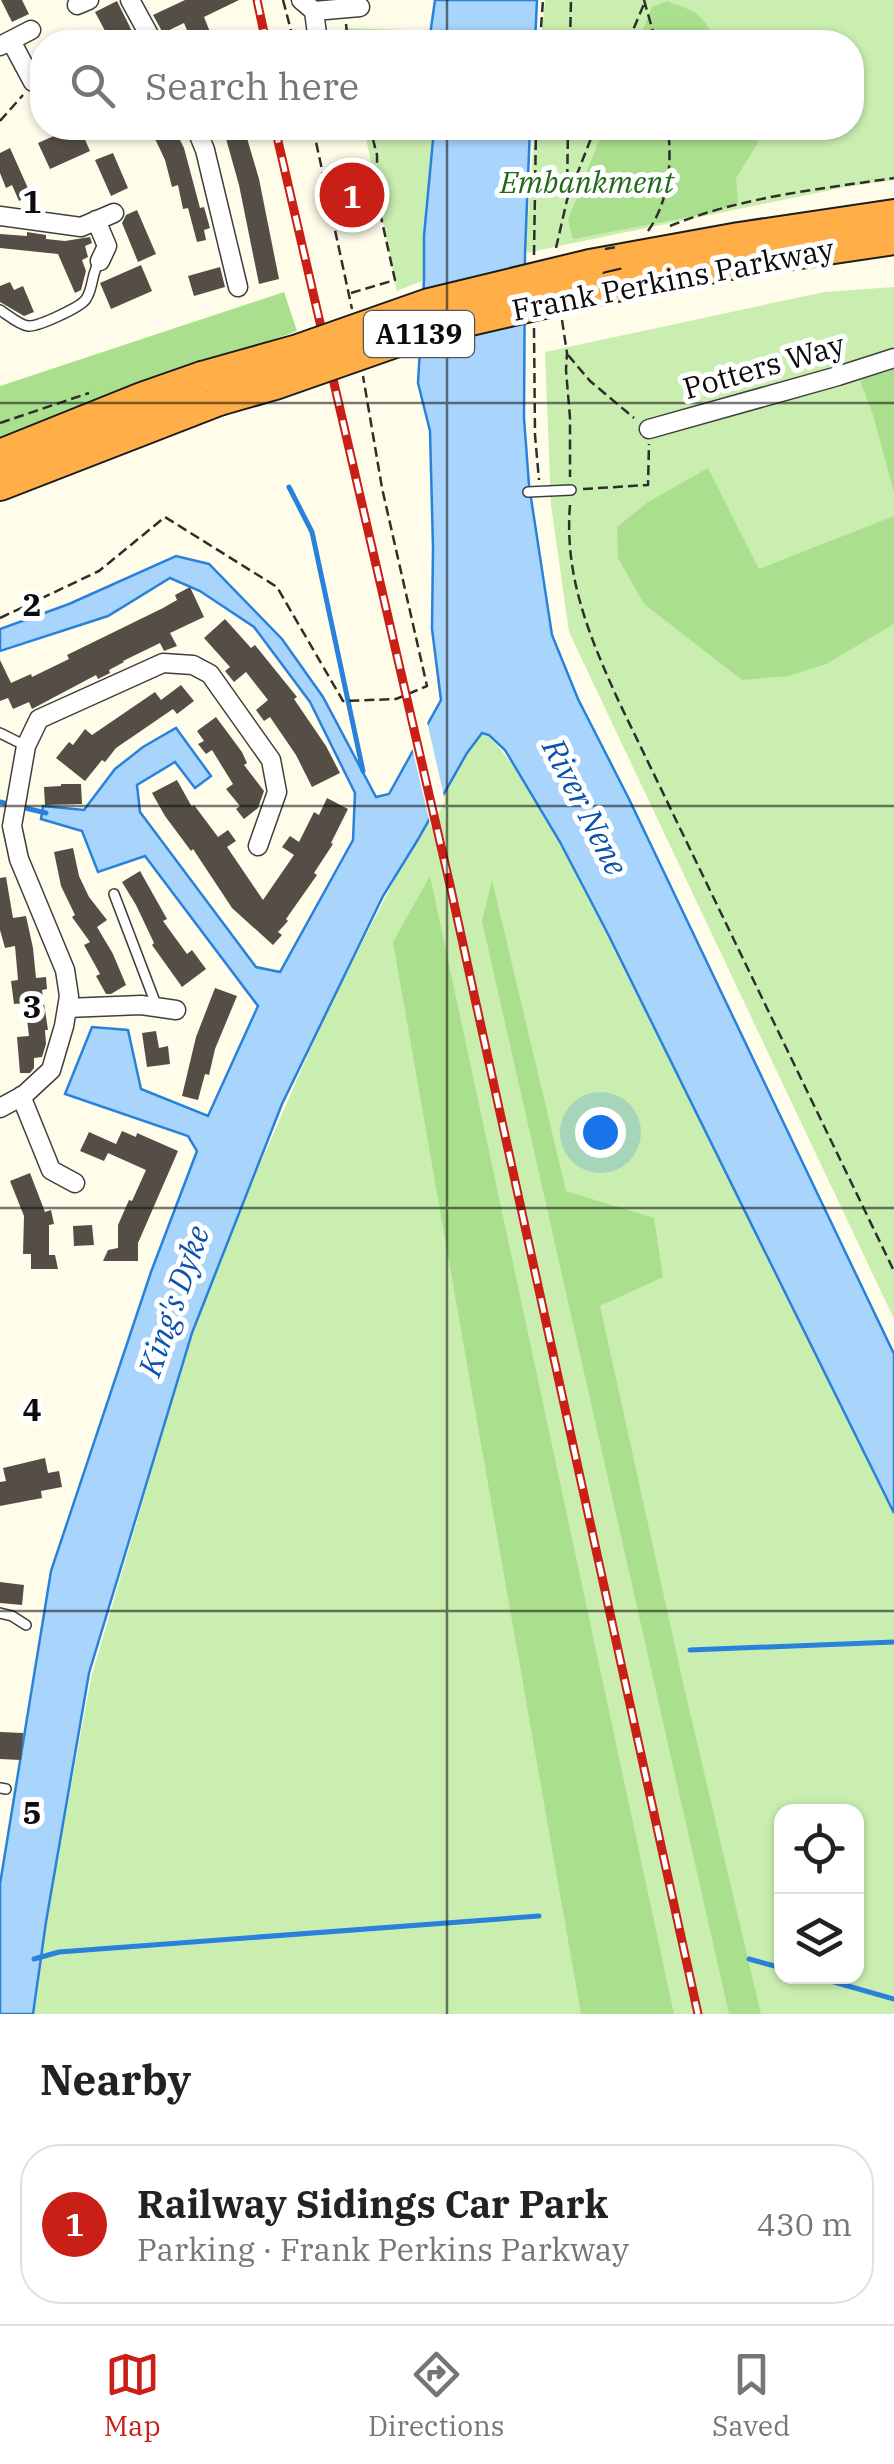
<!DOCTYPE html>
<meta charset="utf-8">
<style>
body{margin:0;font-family:"IBM Plex Serif",serif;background:#f6f6f6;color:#222}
.controls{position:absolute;right:30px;bottom:30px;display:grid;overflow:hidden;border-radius:20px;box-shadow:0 2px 8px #0004}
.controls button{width:90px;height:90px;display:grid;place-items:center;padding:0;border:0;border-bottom:2px solid #e0e0e0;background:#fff;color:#222;font:50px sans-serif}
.you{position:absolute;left:600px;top:1132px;width:35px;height:35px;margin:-25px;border:8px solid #fff;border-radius:50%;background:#1a73e8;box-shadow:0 0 0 15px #1a73e833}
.badge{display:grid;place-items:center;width:65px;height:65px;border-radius:50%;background:#ca1f16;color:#fff;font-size:32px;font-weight:700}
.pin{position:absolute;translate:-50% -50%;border:5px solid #fff;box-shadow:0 2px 10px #0006}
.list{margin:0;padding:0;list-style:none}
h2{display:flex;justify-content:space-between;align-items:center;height:130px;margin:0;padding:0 40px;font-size:42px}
h2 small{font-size:32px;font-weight:400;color:#767676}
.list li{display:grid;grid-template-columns:65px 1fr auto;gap:30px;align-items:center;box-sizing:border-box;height:160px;margin:0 20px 20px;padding:0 20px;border:2px solid #e0e0e0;border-radius:40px}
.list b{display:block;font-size:38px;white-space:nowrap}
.list p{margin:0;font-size:32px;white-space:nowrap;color:#767676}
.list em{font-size:32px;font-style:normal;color:#767676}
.icon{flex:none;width:55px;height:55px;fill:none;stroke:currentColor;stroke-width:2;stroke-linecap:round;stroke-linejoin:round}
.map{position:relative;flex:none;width:894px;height:2014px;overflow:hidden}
.search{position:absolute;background:#fff;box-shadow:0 2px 8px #0004;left:30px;right:30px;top:30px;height:110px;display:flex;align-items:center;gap:25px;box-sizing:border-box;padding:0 35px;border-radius:40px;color:#767676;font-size:38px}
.sheet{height:310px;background:#fff}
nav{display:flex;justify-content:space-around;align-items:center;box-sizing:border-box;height:140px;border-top:2px solid #e0e0e0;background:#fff;font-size:28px;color:#767676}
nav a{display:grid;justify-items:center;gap:5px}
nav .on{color:#ca1f16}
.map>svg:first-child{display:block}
</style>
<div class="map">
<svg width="894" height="2014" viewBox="0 0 894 2014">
<rect width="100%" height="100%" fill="#fffdea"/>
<path fill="#caeeb0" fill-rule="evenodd" d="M545 0H894V180L846 187 525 253 535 128H852V42H541Z
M344 28 430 31 429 42H347Z
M364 128H428L433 140 424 236V280L397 291Z
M894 287V1319L569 632 551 505 545 352 824 292Z
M482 733C511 743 590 899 608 934L894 1513V2014H33L46 1922 91 1678 192 1333 248 1192 326 1013 400 869 475 741ZM782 1812H856V1976H782Z"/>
<path fill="#aae08d" d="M667 1C696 12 702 11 715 42H638L652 7Z
M604 128H753L758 143 736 178 738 203 715 212 573 239 568 220Z
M284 292 297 331 0 440V386Z
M894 364V493L874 418 858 375Z
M708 468 759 569 894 516V624L826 664 789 676 742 680 644 604 618 558 617 527 648 502Z
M430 876 674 2014H581L393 942Z
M492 880 566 1191 654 1218 663 1277 600 1306 684 1687 761 2014H729L482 921Z"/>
<path fill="#a9d5fd" stroke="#2882dc" stroke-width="2.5" d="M435 0H537L535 42H429Z
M428 128H530L525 253 524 418 529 485 552 635 578 699 629 799 894 1354V1513L608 934 560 842 505 750 489 735 482 733 467 753 417 841 383 896 282 1104 192 1333 89 1673 46 1922 33 2014H0V1884L51 1571 151 1272 197 1151 188 1136 65 1094 92 1027 128 1030 141 1089 208 1116 258 1006 145 856 98 872 82 831 41 819 43 806 84 810 115 769 143 747 176 728 211 776 195 788 175 762 137 785 140 812 256 967 280 972 353 840 355 793 310 702 254 627 200 591 170 578 108 616 0 651V629L69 604 176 556 209 564 282 639 323 697 376 797 389 794 441 700 432 629 433 548 430 431 418 383 424 280V236L433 140Z"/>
<path fill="#fffdea" d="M426 717 445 801 431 828 411 743Z"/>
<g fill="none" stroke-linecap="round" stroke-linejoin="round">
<path stroke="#2882dc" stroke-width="5" d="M289 487 312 532 363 771
M0 802 46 813
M690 1650 894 1642
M34 1959 59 1952 539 1916
M749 1959 782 1968
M813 1976 894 1999"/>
</g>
<path fill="#554e47" d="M1 0H22L29 14 12 22Z
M185 0H239L204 17 214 42H192L184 23 163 33 153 15Z
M117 1 127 21 137 42H111L95 12Z
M72 128H80L90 151 50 169 38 143Z
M150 128H174L184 148 200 208 204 207 210 228 204 230 206 240 197 242 188 208 183 209 178 185 172 187 165 160Z
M223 128H244L259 179 279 279 259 284 239 185Z
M10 148 31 195 19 201 12 185 6 188 0 173V153Z
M113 153 128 188 111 196 95 160Z
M137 210 156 254 138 262 122 223 126 215Z
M27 232 46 235V239L65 241 90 237 92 243 85 246 88 257 82 260 86 271 81 290 75 293 58 254 0 248V234L27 236Z
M141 265 152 291 111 309 100 283Z
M220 267 225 287 194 296 188 276Z
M10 282 14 290 23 286 34 312 24 316 0 302V286Z
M190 587 204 617 170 633 177 646 164 651 160 643 123 661 124 662 109 670 110 673 98 679 96 675 32 709 29 702 13 709 8 698 0 701V660L11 683 31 674 32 677 69 659 67 655 163 608 177 600 175 595Z
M225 619 251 648 255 645 297 697 294 699 326 746 340 773 312 787 296 755 270 717 264 721 256 710 268 700 246 672 234 682 225 671 230 667 204 638Z
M181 685 194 701 177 714 173 709 116 748 105 762 102 760 85 781 56 758 69 742 73 745 85 729 92 735 155 692 161 700Z
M216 717 242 752 247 763 244 765 264 791 258 808 244 819 236 809 240 806 226 789 233 784 212 750 206 754 198 744 204 741 197 731Z
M177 780 192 807 194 805 218 837 228 830 236 841 227 847 263 900 294 855 282 847 290 836 299 842 314 812 319 815 327 798 348 809 331 843 333 844 314 873 317 875 286 919 288 921 278 932 282 935 273 945 232 908 193 849 191 851 165 816 152 793Z
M61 784H81L82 804 45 805 44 787 61 786Z
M73 848 79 876 89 897 107 920 97 927 113 954 126 985 111 994H106L96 976 100 974 84 945 90 942 72 917 75 915 61 886 54 852Z
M140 871 167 919 163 921 187 954 192 950 206 969 182 987 152 945 154 943 136 905 122 882Z
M6 877 13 918 26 916 33 948 36 978 46 977 47 989 42 990 48 1030H45L46 1044 42 1057 34 1058V1068L30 1073H20L17 1037 29 1036 25 1003 14 1004 11 981 18 980 15 946 5 948 0 930V878Z
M215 988 237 996 215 1049 209 1075 205 1074 198 1100 182 1096 196 1037Z
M156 1031 159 1048 168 1046 170 1064 147 1067 142 1033Z
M122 1131 136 1137 137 1133 178 1151 138 1243V1261H103L108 1250 118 1248V1225L129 1200 132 1201 146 1170 108 1153 104 1161 80 1151 89 1132 116 1144Z
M30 1173 45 1212 51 1210 54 1224 49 1225V1255H55L58 1269H31V1254H23L24 1216 10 1181Z
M92 1225 94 1245 74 1246 73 1226Z
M45 1458 48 1473 59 1471 62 1487 41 1491 42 1498 0 1506V1482L6 1481 3 1468Z
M0 1582 24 1585 22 1605 0 1603Z
M0 1732 23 1733 21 1760 0 1759Z"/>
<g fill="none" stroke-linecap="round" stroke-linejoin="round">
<g stroke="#3f3f3f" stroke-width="12">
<path id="lane" d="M0 310C8 315 19 325 28 326 38 327 81 307 86 299 94 287 91 272 100 261
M528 492 571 490
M0 733 26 746
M114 894 157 1007
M0 1613 12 1616 26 1625
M0 1788 6 1789"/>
</g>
<g stroke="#3f3f3f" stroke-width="21">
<path id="street" d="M130 0 153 42
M301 0 314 11 360 7
M77 5 89 0
M314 11 317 34
M11 41 33 82
M0 46 31 30
M196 128 205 150 238 287
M0 216 81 227 114 213
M96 220 107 246 100 261
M649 429 838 376 894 358
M67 1008 141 1005 176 1010
M21 1096 51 1170 75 1183
M0 1108 24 1095 51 1070 64 1026 69 996 65 970 19 859 12 826 26 746 39 719 163 663 193 665 210 674 271 760 277 792 258 846"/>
</g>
<g stroke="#1d1d1d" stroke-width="34">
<path id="highway" d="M590 265 739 238 894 215
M625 284 745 261 894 239
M0 455 142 398 202 377
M0 485 219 400"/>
</g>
<path stroke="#2e2e2e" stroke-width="2.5" stroke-dasharray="10 5" stroke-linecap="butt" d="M283 0 294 42
M644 0 656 42
M346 24 348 42
M540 42 543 0
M570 42 571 0
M628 42 644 4
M0 121 23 95
M313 128 352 309
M567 194 568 128
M670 226C740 197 820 189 894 178
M648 231C669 201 672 164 668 128
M556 248 567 200 595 128
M534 255 536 128
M351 293 395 280 377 199V155L370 128
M562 320 567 353 566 370 570 418V477
M534 328 535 435 539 480
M568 355 590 381 634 418
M0 423 89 393
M583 489 648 485 649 444
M570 505C564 577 590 638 619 702L894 1271
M0 618 99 571 165 517 277 587 343 701 396 699 427 686 382 488 363 376"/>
<use href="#lane" stroke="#fff" stroke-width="9"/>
<use href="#street" stroke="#fff" stroke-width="18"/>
<use href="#highway" stroke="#ffae48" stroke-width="30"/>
<g stroke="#ca1f16" stroke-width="9">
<path id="rail" d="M257 0 266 42
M275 128 450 885 698 2014"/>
</g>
<use href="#rail" stroke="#fff" stroke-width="5" stroke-dasharray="15" stroke-linecap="butt"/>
<g stroke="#1d1d1d" stroke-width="34" stroke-linecap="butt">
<path id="highway-bridge" d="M202 377 298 350 429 304 590 265
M219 400 275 384 432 329 625 284"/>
</g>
<path stroke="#2e2e2e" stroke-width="2.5" stroke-dasharray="10 5" stroke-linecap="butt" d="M605 249 617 247"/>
<use href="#highway-bridge" stroke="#ffae48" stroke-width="30"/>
</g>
<path fill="none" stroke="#0c0c0c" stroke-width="2.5" stroke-opacity="0.55" d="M447 0V42M447 128V2014M0 403H894M0 806H894M0 1208H894M0 1611H894"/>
<g text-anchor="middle" stroke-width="10" stroke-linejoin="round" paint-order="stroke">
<rect fill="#fff" stroke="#555" stroke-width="2.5" x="364" y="311" width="110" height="46" rx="8"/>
<g font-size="28" font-weight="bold" fill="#0c0c0c">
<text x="419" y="344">A1139</text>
</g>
<g font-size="30" font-style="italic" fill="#1f6a16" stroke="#fff">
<text x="587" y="193">Embankment</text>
</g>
<g font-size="30" fill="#0c0c0c" stroke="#fff">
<text transform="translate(673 280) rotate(-11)" y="10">Frank Perkins Parkway</text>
<text transform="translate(764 367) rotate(-16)" y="10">Potters Way</text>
</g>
<g font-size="32" font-style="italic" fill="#0953aa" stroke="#fff">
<text transform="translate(585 807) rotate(63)" y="11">River Nene</text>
<text transform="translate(174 1301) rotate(-71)" y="11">King's Dyke</text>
</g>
</g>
<g font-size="32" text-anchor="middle" font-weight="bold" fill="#0c0c0c" stroke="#fff" stroke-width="10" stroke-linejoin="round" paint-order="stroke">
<text x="32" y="213">1</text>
<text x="32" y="616">2</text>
<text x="32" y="1018">3</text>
<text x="32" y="1421">4</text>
<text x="32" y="1824">5</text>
</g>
</svg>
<div class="controls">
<button><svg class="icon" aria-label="locate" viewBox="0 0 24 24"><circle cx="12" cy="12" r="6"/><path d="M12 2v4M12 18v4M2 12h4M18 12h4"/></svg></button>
<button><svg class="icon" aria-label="layers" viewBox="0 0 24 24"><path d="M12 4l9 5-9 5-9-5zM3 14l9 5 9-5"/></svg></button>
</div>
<div class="you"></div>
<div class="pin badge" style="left:352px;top:195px">1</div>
<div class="search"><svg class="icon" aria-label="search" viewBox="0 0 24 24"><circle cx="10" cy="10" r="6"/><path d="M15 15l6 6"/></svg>Search here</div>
</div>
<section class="sheet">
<h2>Nearby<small></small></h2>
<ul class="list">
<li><span class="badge">1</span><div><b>Railway Sidings Car Park</b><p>Parking · Frank Perkins Parkway</p></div><em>430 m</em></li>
</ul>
</section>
<nav>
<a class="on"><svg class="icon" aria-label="map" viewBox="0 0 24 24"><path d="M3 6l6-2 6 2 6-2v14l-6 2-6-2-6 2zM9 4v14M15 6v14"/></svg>Map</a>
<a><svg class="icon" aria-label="directions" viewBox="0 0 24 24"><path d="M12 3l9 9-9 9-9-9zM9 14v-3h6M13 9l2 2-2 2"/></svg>Directions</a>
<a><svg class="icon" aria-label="saved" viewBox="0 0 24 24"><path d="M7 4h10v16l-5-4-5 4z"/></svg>Saved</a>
</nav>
